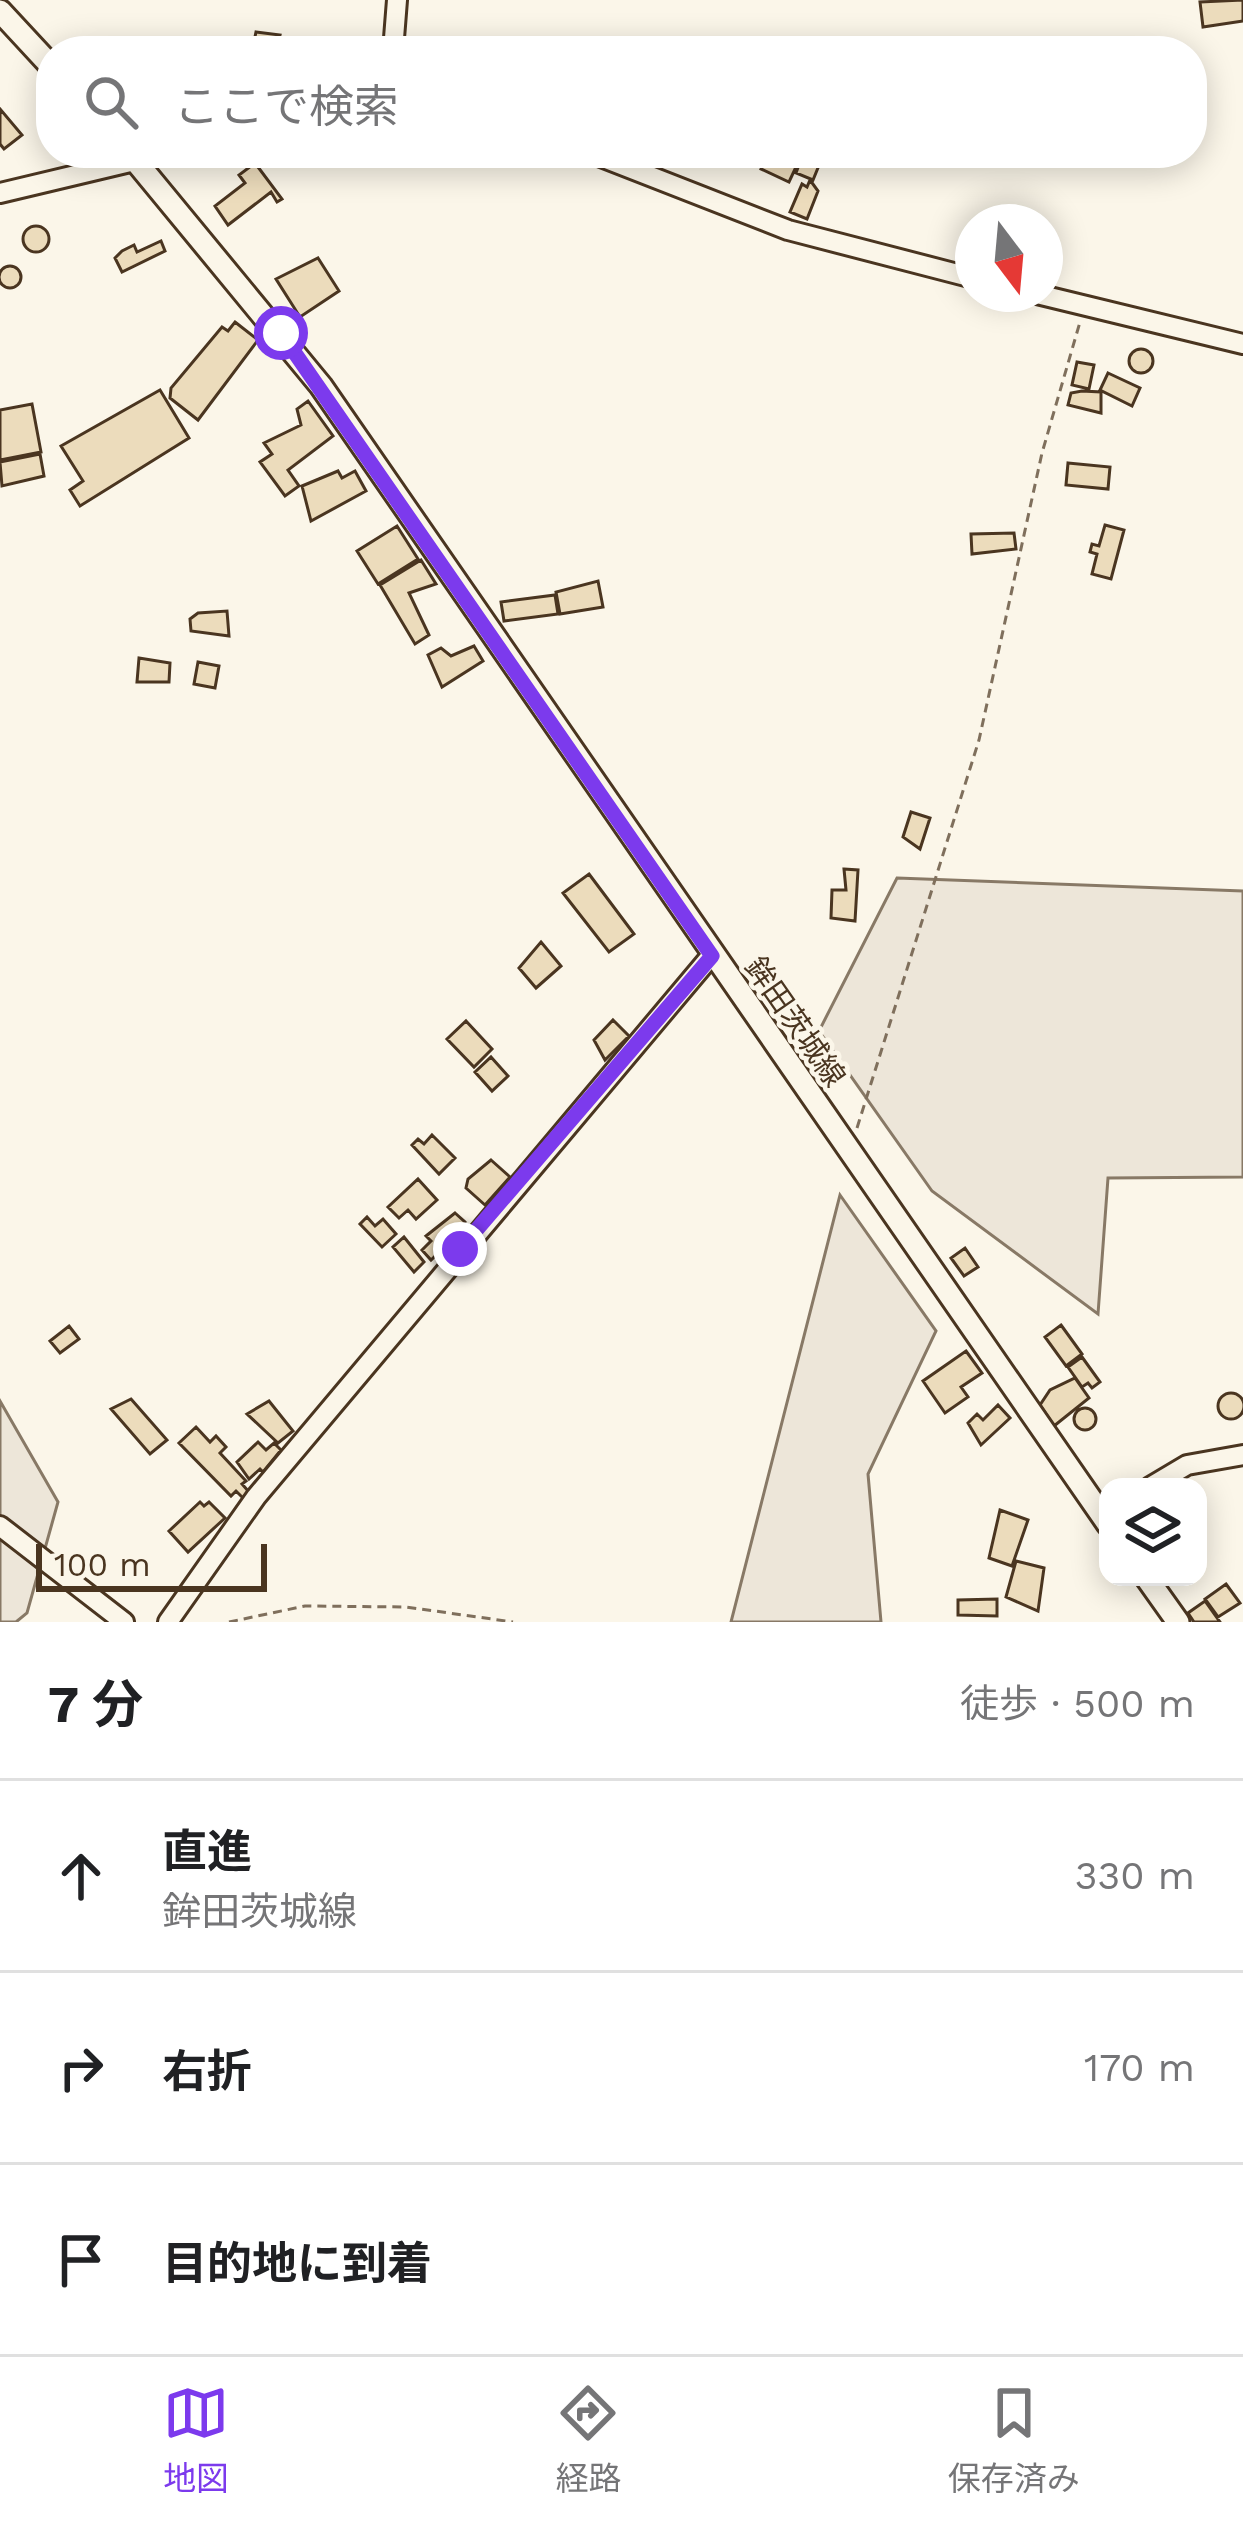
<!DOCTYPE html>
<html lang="ja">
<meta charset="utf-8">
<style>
body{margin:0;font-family:"Work Sans","Noto Sans JP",sans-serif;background:#f2f2f2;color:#202124}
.controls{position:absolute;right:36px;bottom:36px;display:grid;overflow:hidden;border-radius:24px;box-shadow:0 6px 30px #0003}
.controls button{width:108px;height:108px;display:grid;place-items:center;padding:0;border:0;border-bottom:3px solid #e0e0e0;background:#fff;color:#202124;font:60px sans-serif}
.compass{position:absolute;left:955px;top:204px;width:108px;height:108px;border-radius:50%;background:#fff;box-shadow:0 6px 30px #0003;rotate:164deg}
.scale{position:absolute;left:36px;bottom:30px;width:231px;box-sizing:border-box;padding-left:12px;border:6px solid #4a3520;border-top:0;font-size:33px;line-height:42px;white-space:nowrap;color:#4a3520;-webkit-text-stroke:9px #fbf6e9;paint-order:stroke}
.stop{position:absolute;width:36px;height:36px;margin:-27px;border:9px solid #7c3aed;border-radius:50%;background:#fff}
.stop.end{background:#7c3aed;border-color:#fff;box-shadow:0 3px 12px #0008}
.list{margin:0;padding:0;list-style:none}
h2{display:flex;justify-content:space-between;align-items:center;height:156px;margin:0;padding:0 48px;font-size:51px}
h2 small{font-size:39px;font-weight:400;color:#757577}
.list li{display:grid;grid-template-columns:78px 1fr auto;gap:36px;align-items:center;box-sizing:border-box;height:192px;padding:0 48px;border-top:3px solid #e0e0e0}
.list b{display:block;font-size:45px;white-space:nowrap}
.list p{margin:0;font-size:39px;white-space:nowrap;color:#757577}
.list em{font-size:39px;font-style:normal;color:#757577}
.icon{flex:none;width:66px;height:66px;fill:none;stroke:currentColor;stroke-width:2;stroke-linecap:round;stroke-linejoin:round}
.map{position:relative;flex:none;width:1243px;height:1622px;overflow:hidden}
.search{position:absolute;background:#fff;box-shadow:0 6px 30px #0003;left:36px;right:36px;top:36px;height:132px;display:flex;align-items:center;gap:30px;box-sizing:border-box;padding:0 42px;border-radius:48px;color:#757577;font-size:45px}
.sheet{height:732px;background:#fff}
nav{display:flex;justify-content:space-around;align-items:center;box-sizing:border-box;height:168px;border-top:3px solid #e0e0e0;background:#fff;font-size:33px;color:#757577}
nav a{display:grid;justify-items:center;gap:6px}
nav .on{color:#7c3aed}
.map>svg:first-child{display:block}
</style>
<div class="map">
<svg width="1243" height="1622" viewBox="0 0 1243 1622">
<rect width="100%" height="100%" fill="#fbf6e9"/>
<path fill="#ede6d9" stroke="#887966" stroke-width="3" d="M897 878 1243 891V1177L1108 1178 1098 1314 932 1191 819 1031Z
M840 1195 936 1331 868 1474 881 1622H731Z
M0 1401 58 1502 27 1613 16 1622H0Z"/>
<path fill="#ecdcbc" stroke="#4a3520" stroke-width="3" d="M1243 0V21L1203 27 1200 2Z
M256 32 280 35 276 51H252Z
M0 109 22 135 4 149 0 144Z
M795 153H824L813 180 796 173 800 162 792 159Z
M768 154 796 167 789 182 761 169Z
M255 163 282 199 277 202 271 192 228 225 215 206 245 183 239 175Z
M810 180 818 191 807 219 790 212 802 184 807 187Z
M23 239a13 13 0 1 1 26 0a13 13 0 1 1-26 0Z
M161 241 165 251 122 272 115 258 122 251 134 245 137 252Z
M318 258 339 291 300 317 276 279Z
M-1 277a11 11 0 1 1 22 0a11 11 0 1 1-22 0Z
M235 322 258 340 198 420 170 398 171 388 222 327 228 331Z
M1129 361a12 12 0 1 1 24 0a12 12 0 1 1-24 0Z
M1077 362 1094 365 1089 389 1072 385Z
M1108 373 1140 388 1132 406 1100 390Z
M160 390 189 438 80 506 70 490 83 481 61 446Z
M1082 391 1101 392V413L1068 405 1071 393Z
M308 401 333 436 288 470 299 486 285 496 260 462 272 454 264 443 301 425 297 409Z
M32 404 41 452 0 460V410Z
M40 454 44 476 2 486 0 462Z
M1068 463 1110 467 1108 489 1066 485Z
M338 471 342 478 355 471 366 491 311 521 302 486Z
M1105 525 1124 530 1111 579 1092 574 1097 554 1090 552 1092 544 1099 546Z
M397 526 418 559 378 584 357 551Z
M1014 533 1016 549 972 554 971 534Z
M421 560 436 584 409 593 429 635 415 644 380 585Z
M598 581 603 607 560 614 556 592Z
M555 595 558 614 504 621 501 602Z
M227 611 229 636 191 631 190 619 198 613Z
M474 646 483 661 442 687 428 655 441 648 451 656Z
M139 658 170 663 169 682H137Z
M198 662 219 666 215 688 194 684Z
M911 812 930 818 920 849 903 837Z
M844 869 858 870 855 921 831 918 832 890H846Z
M589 874 634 934 609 952 563 893Z
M541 942 561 966 536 988 519 968Z
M613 1020 629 1036 605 1060 594 1040Z
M466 1021 492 1049 474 1067 447 1039Z
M491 1057 508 1076 492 1091 475 1072Z
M432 1135 455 1158 439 1174 412 1145 418 1139 424 1144Z
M491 1160 510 1177 485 1205 466 1188 468 1179Z
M418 1179 437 1200 416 1219 408 1210 399 1218 388 1207Z
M455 1213 465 1222 462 1230 431 1260 422 1250 431 1241 426 1236Z
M367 1217 375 1226 383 1219 396 1234 382 1247 360 1224Z
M404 1237 424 1262 414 1272 393 1247Z
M965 1248 978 1267 964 1276 951 1258Z
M1061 1325 1082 1354 1066 1366 1045 1337Z
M69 1326 79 1339 60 1353 50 1341Z
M966 1351 982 1373 961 1387 968 1397 945 1413 923 1381Z
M1082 1357 1100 1382 1092 1388 1088 1383 1082 1387 1068 1367Z
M1075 1378 1089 1398 1054 1426 1040 1405 1050 1390Z
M1218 1406a13 13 0 1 1 26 0a13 13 0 1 1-26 0Z
M131 1399 167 1440 150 1454 111 1409Z
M269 1401 293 1431 278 1443 247 1414Z
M998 1405 1010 1418 981 1445 968 1423 977 1414 983 1420Z
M1074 1419a11 11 0 1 1 22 0a11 11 0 1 1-22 0Z
M196 1427 210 1442 216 1436 226 1447 220 1453 246 1481 242 1484 249 1492 243 1498 236 1491 231 1496 179 1443Z
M258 1442 266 1450 274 1443 281 1450 263 1472 260 1469 249 1479 237 1462Z
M200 1502 204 1506 209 1502 225 1518 188 1552 169 1531Z
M1000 1510 1028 1520 1012 1566 989 1558Z
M1016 1561 1044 1568 1038 1611 1006 1597Z
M1226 1584 1240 1603 1218 1617 1205 1599Z
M997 1599V1616L958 1615V1600Z
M1205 1601 1220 1622H1194L1188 1613Z"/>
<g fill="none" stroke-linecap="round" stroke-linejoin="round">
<g stroke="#4a3520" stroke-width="24">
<path id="minor" d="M393 51 397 0
M591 153 788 230 973 278
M0 193 168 153
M1037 294 1243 344
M1150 1487 1187 1465 1243 1455
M0 1526 124 1622
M168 1622 256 1497 711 956"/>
</g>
<g stroke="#4a3520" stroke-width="27">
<path id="major" d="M0 11 51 66
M129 153 321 386 1108 1524
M1146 1577 1178 1622"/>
</g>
<path stroke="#7f6f5c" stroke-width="3" stroke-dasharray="9 6" stroke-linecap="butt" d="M857 1128 979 740 1042 453 1080 322
M229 1622 305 1606 406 1607 513 1622"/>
<use href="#minor" stroke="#fbf6e9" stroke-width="18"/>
<use href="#major" stroke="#fbf6e9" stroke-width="21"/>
</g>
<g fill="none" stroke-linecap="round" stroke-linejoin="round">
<path stroke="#7c3aed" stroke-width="15" d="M281 333 712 956 460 1249"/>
</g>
<g text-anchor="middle" stroke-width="9" stroke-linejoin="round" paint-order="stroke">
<g font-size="30" fill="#4a3520" stroke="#fbf6e9">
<text transform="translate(795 1022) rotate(55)" y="10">鉾田茨城線</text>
</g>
</g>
</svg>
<div class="controls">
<button><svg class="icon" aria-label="layers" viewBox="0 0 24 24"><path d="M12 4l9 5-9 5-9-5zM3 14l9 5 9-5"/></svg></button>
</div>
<svg class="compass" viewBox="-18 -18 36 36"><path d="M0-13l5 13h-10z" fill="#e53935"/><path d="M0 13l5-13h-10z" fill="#757577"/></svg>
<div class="scale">100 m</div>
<div class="stop" style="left:281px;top:333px"></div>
<div class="stop end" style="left:460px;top:1249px"></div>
<div class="search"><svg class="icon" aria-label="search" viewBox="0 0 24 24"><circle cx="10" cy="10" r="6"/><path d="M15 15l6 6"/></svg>ここで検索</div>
</div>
<section class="sheet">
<h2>7 分<small>徒歩 · 500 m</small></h2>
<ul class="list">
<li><svg class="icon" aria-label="ahead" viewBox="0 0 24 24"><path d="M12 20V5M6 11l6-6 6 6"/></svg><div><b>直進</b><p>鉾田茨城線</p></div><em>330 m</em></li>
<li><svg class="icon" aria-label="right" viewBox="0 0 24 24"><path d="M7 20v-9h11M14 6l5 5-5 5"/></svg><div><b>右折</b></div><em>170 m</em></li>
<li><svg class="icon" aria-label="arrive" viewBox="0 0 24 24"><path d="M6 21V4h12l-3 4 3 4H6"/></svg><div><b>目的地に到着</b></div></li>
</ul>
</section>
<nav>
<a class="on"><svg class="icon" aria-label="map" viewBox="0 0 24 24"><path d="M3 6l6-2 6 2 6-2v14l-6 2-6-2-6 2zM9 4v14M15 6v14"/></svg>地図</a>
<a><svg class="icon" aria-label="directions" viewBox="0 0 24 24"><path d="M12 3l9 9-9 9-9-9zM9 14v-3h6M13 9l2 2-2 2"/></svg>経路</a>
<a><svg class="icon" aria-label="saved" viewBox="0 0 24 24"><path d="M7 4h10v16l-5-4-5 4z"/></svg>保存済み</a>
</nav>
